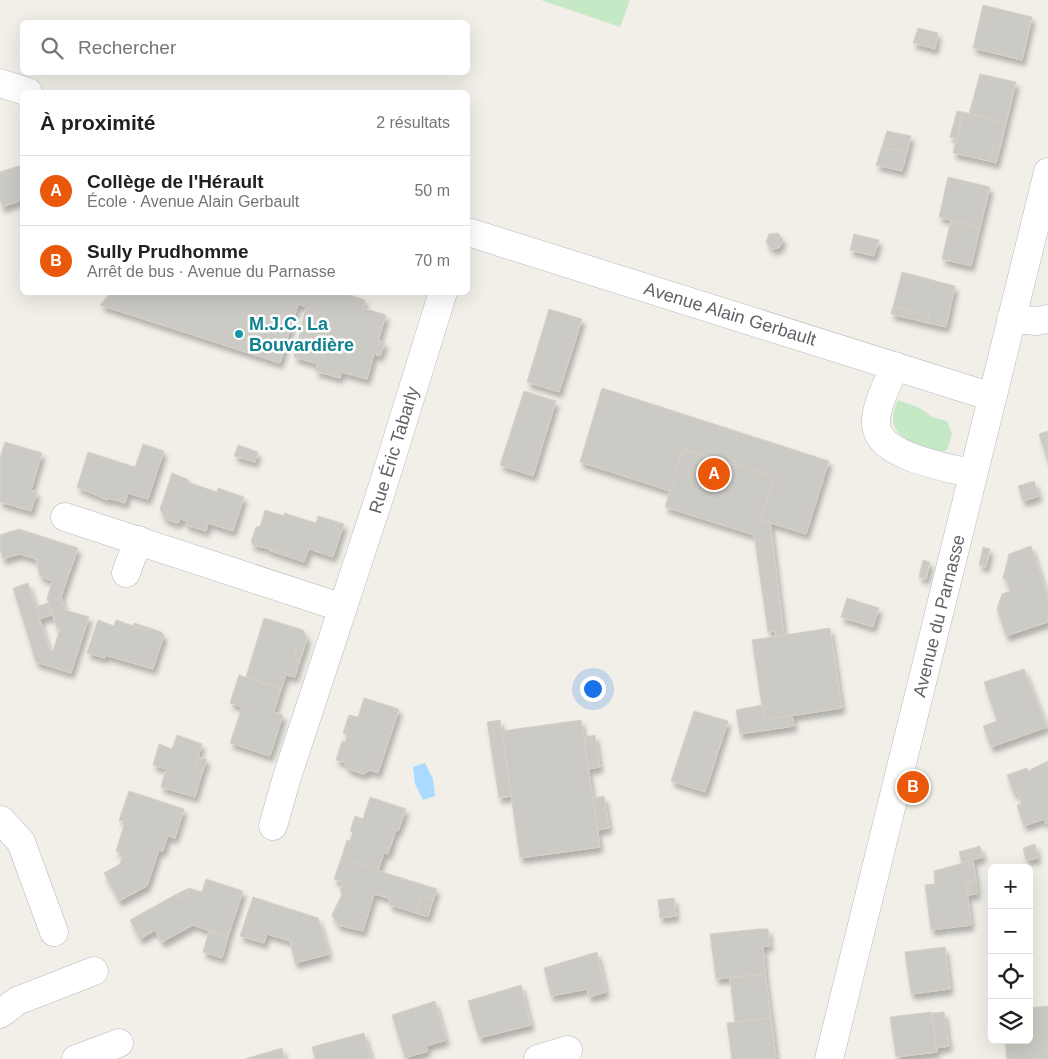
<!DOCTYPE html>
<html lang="fr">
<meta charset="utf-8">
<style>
body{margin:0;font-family:Helvetica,sans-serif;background:#f6f6f6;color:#202124}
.controls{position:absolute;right:15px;bottom:15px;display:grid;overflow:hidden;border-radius:8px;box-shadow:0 5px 20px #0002}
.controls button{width:45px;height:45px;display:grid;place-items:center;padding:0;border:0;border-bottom:1px solid #e0e0e0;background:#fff;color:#202124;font:25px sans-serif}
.you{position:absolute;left:592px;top:688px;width:18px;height:18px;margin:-12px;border:4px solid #fff;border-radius:50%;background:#1a73e8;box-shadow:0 0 0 8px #1a73e833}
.badge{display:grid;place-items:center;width:32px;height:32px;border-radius:50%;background:#ea580c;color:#fff;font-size:16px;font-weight:700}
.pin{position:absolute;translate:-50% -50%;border:2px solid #fff;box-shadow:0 1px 5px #0006}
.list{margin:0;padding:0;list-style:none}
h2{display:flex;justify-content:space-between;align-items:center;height:65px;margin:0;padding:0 20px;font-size:21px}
h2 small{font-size:16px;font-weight:400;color:#757577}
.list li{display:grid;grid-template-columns:32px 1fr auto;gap:15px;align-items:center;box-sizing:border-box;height:70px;padding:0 20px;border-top:1px solid #e0e0e0}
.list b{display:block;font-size:19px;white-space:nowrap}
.list p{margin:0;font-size:16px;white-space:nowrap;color:#757577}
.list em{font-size:16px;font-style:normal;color:#757577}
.icon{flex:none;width:28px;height:28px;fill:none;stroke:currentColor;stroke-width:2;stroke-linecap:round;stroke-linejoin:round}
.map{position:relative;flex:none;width:1048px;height:1059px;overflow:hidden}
.search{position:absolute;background:#fff;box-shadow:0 5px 20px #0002;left:20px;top:20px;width:450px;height:55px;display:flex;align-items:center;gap:12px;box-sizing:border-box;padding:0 18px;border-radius:8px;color:#757577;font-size:19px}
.panel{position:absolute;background:#fff;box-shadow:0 5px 20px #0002;left:20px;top:90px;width:450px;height:205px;border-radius:8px}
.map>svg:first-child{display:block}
</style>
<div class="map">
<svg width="1048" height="1059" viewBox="0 0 1048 1059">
<defs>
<filter id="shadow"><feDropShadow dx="3" dy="5.5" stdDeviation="2.5" flood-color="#0004"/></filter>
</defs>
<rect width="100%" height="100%" fill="#f1efe8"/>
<path fill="#c5e8c5" d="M541 0H630L620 27Z
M898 400 920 408 932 417 947 421 952 434 947 450C939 453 928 450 920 446 898 437 885 425 898 400Z"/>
<path fill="#aadaff" d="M425 763 433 779 435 796 423 800 415 784 413 767Z"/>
<path fill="#cccac5" stroke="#d6d1c6" filter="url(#shadow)" d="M983 5 1032 17 1022 60 973 48Z
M918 28 938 33 935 49 913 43Z
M980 74 1016 82 1006 123 969 114Z
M957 111 963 112 957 139 950 137Z
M963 112 1006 123 1000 148 993 146 989 161 953 153Z
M887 131 911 136 907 153 882 147Z
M993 146 1000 148 996 163 989 161Z
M882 147 907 153 902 171 876 165Z
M22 165V200L2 207 0 199V172Z
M948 177 990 187 980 228 939 217Z
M951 220 980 228 971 266 942 259Z
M778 233 783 240 779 248 771 249 766 242 769 234Z
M854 234 879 240 874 256 850 250Z
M902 272 955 286 946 327 928 323 929 316 893 307Z
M111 292H341L365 300 363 308 386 315 378 341 385 342 380 356 374 354 367 379 341 372 340 378 315 371 318 364 294 357 306 307 298 304 280 363 100 305Z
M893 307 929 316 928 323 891 314Z
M549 309 582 319 559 392 527 382Z
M602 388 829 461 806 534 761 520 774 477 683 449 670 491 580 462Z
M524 391 556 401 533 476 500 465Z
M1048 431V462L1039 434Z
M5 442 42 453 31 490 37 492 31 511 0 502V458Z
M143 444 164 451 148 499 128 493 125 503 108 498V500L77 487 88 452 135 467Z
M238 445 258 452 255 462 234 456Z
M683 449 774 477 761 520 770 522 784 635 775 636V631L768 632 754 535 665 507Z
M172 473 187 479 190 483 217 492 218 488 244 497 233 531 208 523 206 531 186 525 187 521 180 519 178 523 165 519 160 509Z
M1034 481 1039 496 1023 501 1018 486Z
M265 510 284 516V513L316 523 318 516 344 524 333 557 309 549 304 562 286 556 287 553 253 545 251 542 256 527 260 526Z
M19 529 78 548 61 597 65 610 89 617 71 673 36 662 13 588 28 583 49 649 53 651 60 629 57 628 47 599 52 581 40 576 36 559 19 554 3 559 0 549V535Z
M1031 546 1048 599V622L1006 636 997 609 1002 594 1010 591 1006 579H1003L1009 554Z
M983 547 990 549 986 567 979 565Z
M273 549 287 553 286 556 268 550Z
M923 560 930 562 926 579 919 577Z
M847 598 879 608 873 627 841 617Z
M48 603 52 615 40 619 36 607Z
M264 618 303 630 307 638 304 649 297 647 294 658 300 660 295 677 286 675 281 689 246 677Z
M98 620 114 626 116 620 145 630 150 628 161 632 164 635 153 669 105 655V658L87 653Z
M134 623 150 628 145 630 133 626Z
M830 628 842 708 764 720 752 640Z
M297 647 304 649 300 660 294 658Z
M1024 669 1047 727 991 747 983 726 997 721 984 682Z
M239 675 281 689 274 712 283 715 270 756 230 743 242 707 230 703Z
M364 698 399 709 378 773 370 770 363 774 348 769 344 762 336 760 342 741 345 742 347 735 343 733 349 715 358 717Z
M762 705 764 720 792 715 794 726 740 734 736 710Z
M694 711 728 721 705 792 671 781Z
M500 720 511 796 499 798 487 722Z
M581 720 600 847 520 858 502 731Z
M177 735 202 744 194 770 202 773 195 797 161 787 166 769 153 765 159 744 172 749Z
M595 735 600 767 588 769 584 737Z
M198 757 207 759 202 773 194 770Z
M1048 761V823L1046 824 1044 819 1024 826 1017 805 1021 804 1018 792 1014 794 1007 775 1027 768 1028 771Z
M129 791 184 809 175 838 168 836 163 851 159 850 147 886 119 901 104 873 120 864 123 854 116 851 125 822 119 820Z
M604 796 609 828 597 830 593 798Z
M370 797 406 809 398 831 396 830 388 854 384 853 378 871 341 859 347 840 350 841 353 832 350 831 355 816 363 819Z
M1035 844 1038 858 1026 860 1023 848Z
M980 846 983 857 962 863 959 852Z
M341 859 437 889 433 900 422 896 416 913 390 905 389 898 374 894 363 931 338 925 332 915 342 894 340 891 343 883 334 879Z
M973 860 976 880 966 882 971 925 931 930 925 885 935 884 934 871Z
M206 879 243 891 228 937 193 925 162 942 155 930 140 939 130 920 175 895 186 898 189 888 202 892Z
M976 880 977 894 967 895 966 882Z
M189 888 186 898 175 895Z
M422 896 433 900 428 917 416 913Z
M253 897 318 918 329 954 295 963 290 941 267 934 264 943 240 936Z
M674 898 676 916 660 918 658 900Z
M759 929H768L770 946H763L765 974 716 979 710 934Z
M209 931 228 937 222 958 203 952Z
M945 947 950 989 911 994 905 952Z
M597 952 606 992 589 997 587 989 551 996 544 968Z
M765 974 771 1018 735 1022 730 978Z
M521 985 531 1025 479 1038 468 1001Z
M435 1001 446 1040 426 1046 428 1051 405 1058 392 1015Z
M1048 1006V1059H1007L1005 1040H1029V1008Z
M931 1012 937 1052 896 1057 890 1017Z
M944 1012 949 1046 936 1048 932 1013Z
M771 1018 776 1058 732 1059 727 1023Z
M364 1033 371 1059H315L312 1047Z
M282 1048 285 1059H245Z"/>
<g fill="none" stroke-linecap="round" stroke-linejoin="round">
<g stroke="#b5b8bc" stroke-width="29">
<path id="minor" d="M0 83 28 92
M468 232 992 397
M1011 319 1037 321 1048 319
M895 366C888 383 875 406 876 424 877 457 948 467 973 474
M65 517 343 608
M126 573 138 540
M1 820 21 842 54 932
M273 826 287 777 380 495 443 292
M0 1014 17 1001 94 971
M76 1059 119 1043
M538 1059 568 1050
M829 1059 1048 172"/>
</g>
<use href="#minor" stroke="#fff" stroke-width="28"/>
</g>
<circle fill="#0f9aa8" stroke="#fff" stroke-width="2" cx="239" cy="334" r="5"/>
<g text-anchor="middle" stroke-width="5" stroke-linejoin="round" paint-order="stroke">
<g font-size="18" fill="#5f6368" stroke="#fff">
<text transform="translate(730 314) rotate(17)" y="6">Avenue Alain Gerbault</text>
<text transform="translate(394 450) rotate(-73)" y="6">Rue Éric Tabarly</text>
<text transform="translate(939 616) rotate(-76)" y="6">Avenue du Parnasse</text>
</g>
<g font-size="18" font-weight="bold" fill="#0d838f" stroke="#fff" text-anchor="start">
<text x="249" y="330">M.J.C. La<tspan x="249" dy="21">Bouvardière</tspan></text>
</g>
</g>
</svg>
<div class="controls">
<button>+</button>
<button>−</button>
<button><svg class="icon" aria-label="locate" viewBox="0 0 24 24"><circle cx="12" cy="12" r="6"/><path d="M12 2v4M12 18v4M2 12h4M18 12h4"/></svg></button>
<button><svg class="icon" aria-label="layers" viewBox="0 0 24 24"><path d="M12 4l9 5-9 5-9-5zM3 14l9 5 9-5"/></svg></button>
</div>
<div class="you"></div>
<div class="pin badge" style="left:714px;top:474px">A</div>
<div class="pin badge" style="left:913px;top:787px">B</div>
<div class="search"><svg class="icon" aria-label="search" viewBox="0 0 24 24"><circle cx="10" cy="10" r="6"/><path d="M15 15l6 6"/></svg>Rechercher</div>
<section class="panel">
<h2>À proximité<small>2 résultats</small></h2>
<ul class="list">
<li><span class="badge">A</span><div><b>Collège de l'Hérault</b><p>École · Avenue Alain Gerbault</p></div><em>50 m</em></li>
<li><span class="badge">B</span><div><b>Sully Prudhomme</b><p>Arrêt de bus · Avenue du Parnasse</p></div><em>70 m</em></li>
</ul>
</section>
</div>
